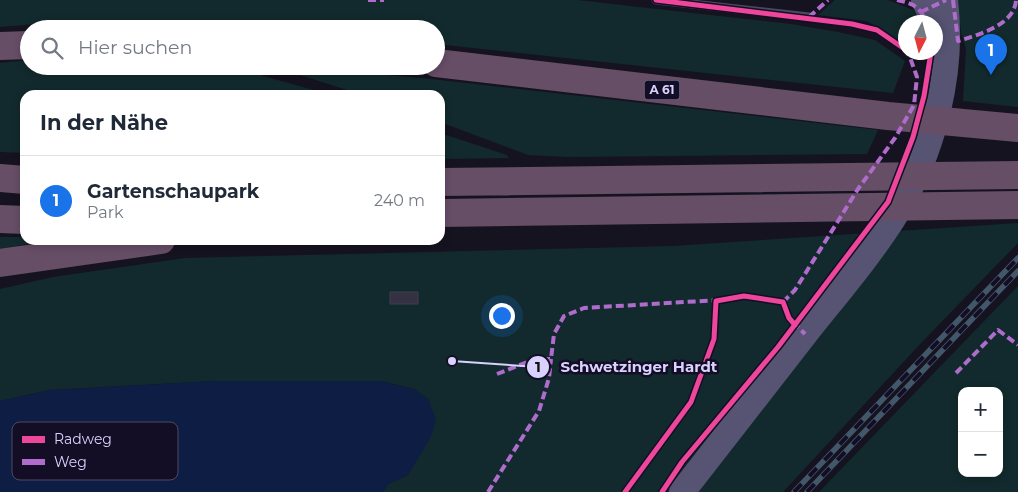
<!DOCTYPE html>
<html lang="de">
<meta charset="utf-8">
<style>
body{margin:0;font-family:Montserrat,sans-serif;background:#f6f6f7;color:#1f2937}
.controls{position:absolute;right:15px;bottom:15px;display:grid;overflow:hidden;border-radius:10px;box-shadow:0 2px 8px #0003}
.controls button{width:45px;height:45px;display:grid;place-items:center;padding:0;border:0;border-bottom:1px solid #e0e1e3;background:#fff;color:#1f2937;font:25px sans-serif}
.compass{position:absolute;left:898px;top:15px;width:45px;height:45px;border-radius:50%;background:#fff;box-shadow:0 2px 8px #0003;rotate:186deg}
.you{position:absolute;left:501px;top:315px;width:18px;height:18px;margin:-12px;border:4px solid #fff;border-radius:50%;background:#1a73e8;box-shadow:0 0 0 8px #1a73e833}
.badge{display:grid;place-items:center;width:32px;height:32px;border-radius:50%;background:#1a73e8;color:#fff;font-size:16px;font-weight:700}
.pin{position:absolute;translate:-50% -41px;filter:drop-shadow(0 1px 2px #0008)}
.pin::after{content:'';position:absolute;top:26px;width:18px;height:15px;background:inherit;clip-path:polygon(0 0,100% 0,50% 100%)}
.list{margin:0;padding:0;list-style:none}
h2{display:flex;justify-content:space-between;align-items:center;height:65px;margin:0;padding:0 20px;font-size:21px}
h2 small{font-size:16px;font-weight:400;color:#747a83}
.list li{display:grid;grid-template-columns:32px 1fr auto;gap:15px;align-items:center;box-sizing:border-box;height:90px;padding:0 20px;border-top:1px solid #e0e1e3}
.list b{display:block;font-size:19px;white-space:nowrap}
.list p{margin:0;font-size:16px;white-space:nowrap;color:#747a83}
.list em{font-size:16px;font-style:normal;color:#747a83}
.icon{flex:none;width:28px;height:28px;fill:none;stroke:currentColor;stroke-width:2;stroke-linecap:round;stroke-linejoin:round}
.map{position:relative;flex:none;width:1018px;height:492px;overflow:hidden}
.search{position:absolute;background:#fff;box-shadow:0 2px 8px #0003;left:20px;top:20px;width:425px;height:55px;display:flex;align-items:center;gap:12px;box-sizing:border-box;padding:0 18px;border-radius:28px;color:#747a83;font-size:19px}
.panel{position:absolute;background:#fff;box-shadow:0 2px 8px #0003;left:20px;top:90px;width:425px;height:155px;border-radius:15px}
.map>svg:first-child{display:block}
</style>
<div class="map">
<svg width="1018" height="492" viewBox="0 0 1018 492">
<rect width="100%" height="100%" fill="#161320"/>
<path fill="#122a2d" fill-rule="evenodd" d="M0 0H577L791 24 838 32 875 40 905 61 893 93 436 44V29H258L48 23 0 27Z
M835 0H888L913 10 921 22H906L905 45 867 21 818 15Z
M958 0H1018V107L963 101 966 49 961 32Z
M29 60V66H218L250 72 331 95H25V153L0 152V63Z
M282 66 422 78 878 130 867 154 567 157 528 155 440 122V95H363L284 70Z
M440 133 507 155 509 158 440 159Z
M1018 223V243L922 342 783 492H383L388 484 408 475 428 399 414 389 380 381H215L50 390 0 401V289L53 277 185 258 673 246Z
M0 237H25V240H49L0 249Z
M1018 286V492H819ZM962 391H999V473H962Z"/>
<path fill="#0d1d43" d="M215 381H380L414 389 428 399 436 419 431 437 408 475 388 484 383 492H0V401L50 390Z"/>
<path fill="#343142" stroke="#433e53" d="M390 292H418V304H390Z"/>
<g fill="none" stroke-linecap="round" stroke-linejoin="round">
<path stroke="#4b4861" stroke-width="9" d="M656 0 809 17"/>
<path stroke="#575473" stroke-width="26" d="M924 0 942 37
M682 492C723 439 764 387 805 334 835 296 868 258 894 217 933 154 954 73 945 0"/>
<path stroke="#664e67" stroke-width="28" d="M0 46 29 45
M436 63 888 116 1018 128
M0 178 25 180
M440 182 1018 175
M440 213 1018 205
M0 219 25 220
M0 263 161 240"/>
<g stroke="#43576a" stroke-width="5.5">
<path id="rail" d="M794 492 1018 258
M807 492 1018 271"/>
</g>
<use href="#rail" stroke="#130e25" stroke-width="4" stroke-dasharray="11" stroke-linecap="butt"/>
<path stroke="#b06ccc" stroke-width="4" stroke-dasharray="8 4" stroke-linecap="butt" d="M368 0H384
M897 0C915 4 918 6 927 22
M953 0 958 41C978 35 1015 25 1016 0
M921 12 946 0
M809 17 828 0
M783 302 795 290 858 189 895 138 914 105 917 77 908 52
M793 322 805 334
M956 373 998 330 1018 345
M497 374 535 359H551L554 334 564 316 584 308 719 300
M488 492 539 411 549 378 551 359"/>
<g stroke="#130e25" stroke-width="8">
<path id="cycleway" d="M656 0 852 24 877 30 906 50
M625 492 691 402 714 339 716 301 744 296 783 302 789 318 795 325
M662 492 682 462 778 347 888 202 913 137 924 96 931 52"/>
</g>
<use href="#cycleway" stroke="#ed469a" stroke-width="5"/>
</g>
<g text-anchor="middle" stroke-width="5" stroke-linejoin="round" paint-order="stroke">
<rect fill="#130e25" stroke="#9e97be" stroke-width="1" x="644.5" y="80.5" width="35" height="19" rx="4"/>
<g font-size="12" font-weight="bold" fill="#d9d2ff">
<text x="662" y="94">A 61</text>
</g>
</g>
<rect x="12" y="422" width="166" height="58" rx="8" fill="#130e25" stroke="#4e4966" stroke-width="1"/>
<rect x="22" y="436" width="23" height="7" fill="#ed469a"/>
<rect x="22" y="459" width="23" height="6" fill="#b06ccc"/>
<g font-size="14" fill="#d9d2ff">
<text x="54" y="444">Radweg</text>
<text x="54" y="467">Weg</text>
</g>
<path fill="none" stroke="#d9d2ff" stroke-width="2" d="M452 361L538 367"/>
<g fill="#d9d2ff" stroke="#130e25" stroke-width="2">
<circle cx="452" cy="361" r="5"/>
<circle cx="538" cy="367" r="12"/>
</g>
<g font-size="15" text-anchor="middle" font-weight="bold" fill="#111">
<text x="538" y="372">1</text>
</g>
<g font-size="15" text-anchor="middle" font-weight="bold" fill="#d9d2ff" stroke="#130e25" stroke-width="5" stroke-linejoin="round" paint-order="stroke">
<text x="639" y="372">Schwetzinger Hardt</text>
</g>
</svg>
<div class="controls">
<button>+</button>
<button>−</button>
</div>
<svg class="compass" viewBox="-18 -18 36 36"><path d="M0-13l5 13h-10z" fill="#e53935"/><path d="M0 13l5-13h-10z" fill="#747a83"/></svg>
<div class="you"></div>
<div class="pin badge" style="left:991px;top:75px">1</div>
<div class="search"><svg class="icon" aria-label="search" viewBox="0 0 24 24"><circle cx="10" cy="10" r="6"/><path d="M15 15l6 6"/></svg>Hier suchen</div>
<section class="panel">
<h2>In der Nähe<small></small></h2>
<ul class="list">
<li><span class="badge">1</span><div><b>Gartenschaupark</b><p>Park</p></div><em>240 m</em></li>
</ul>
</section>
</div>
